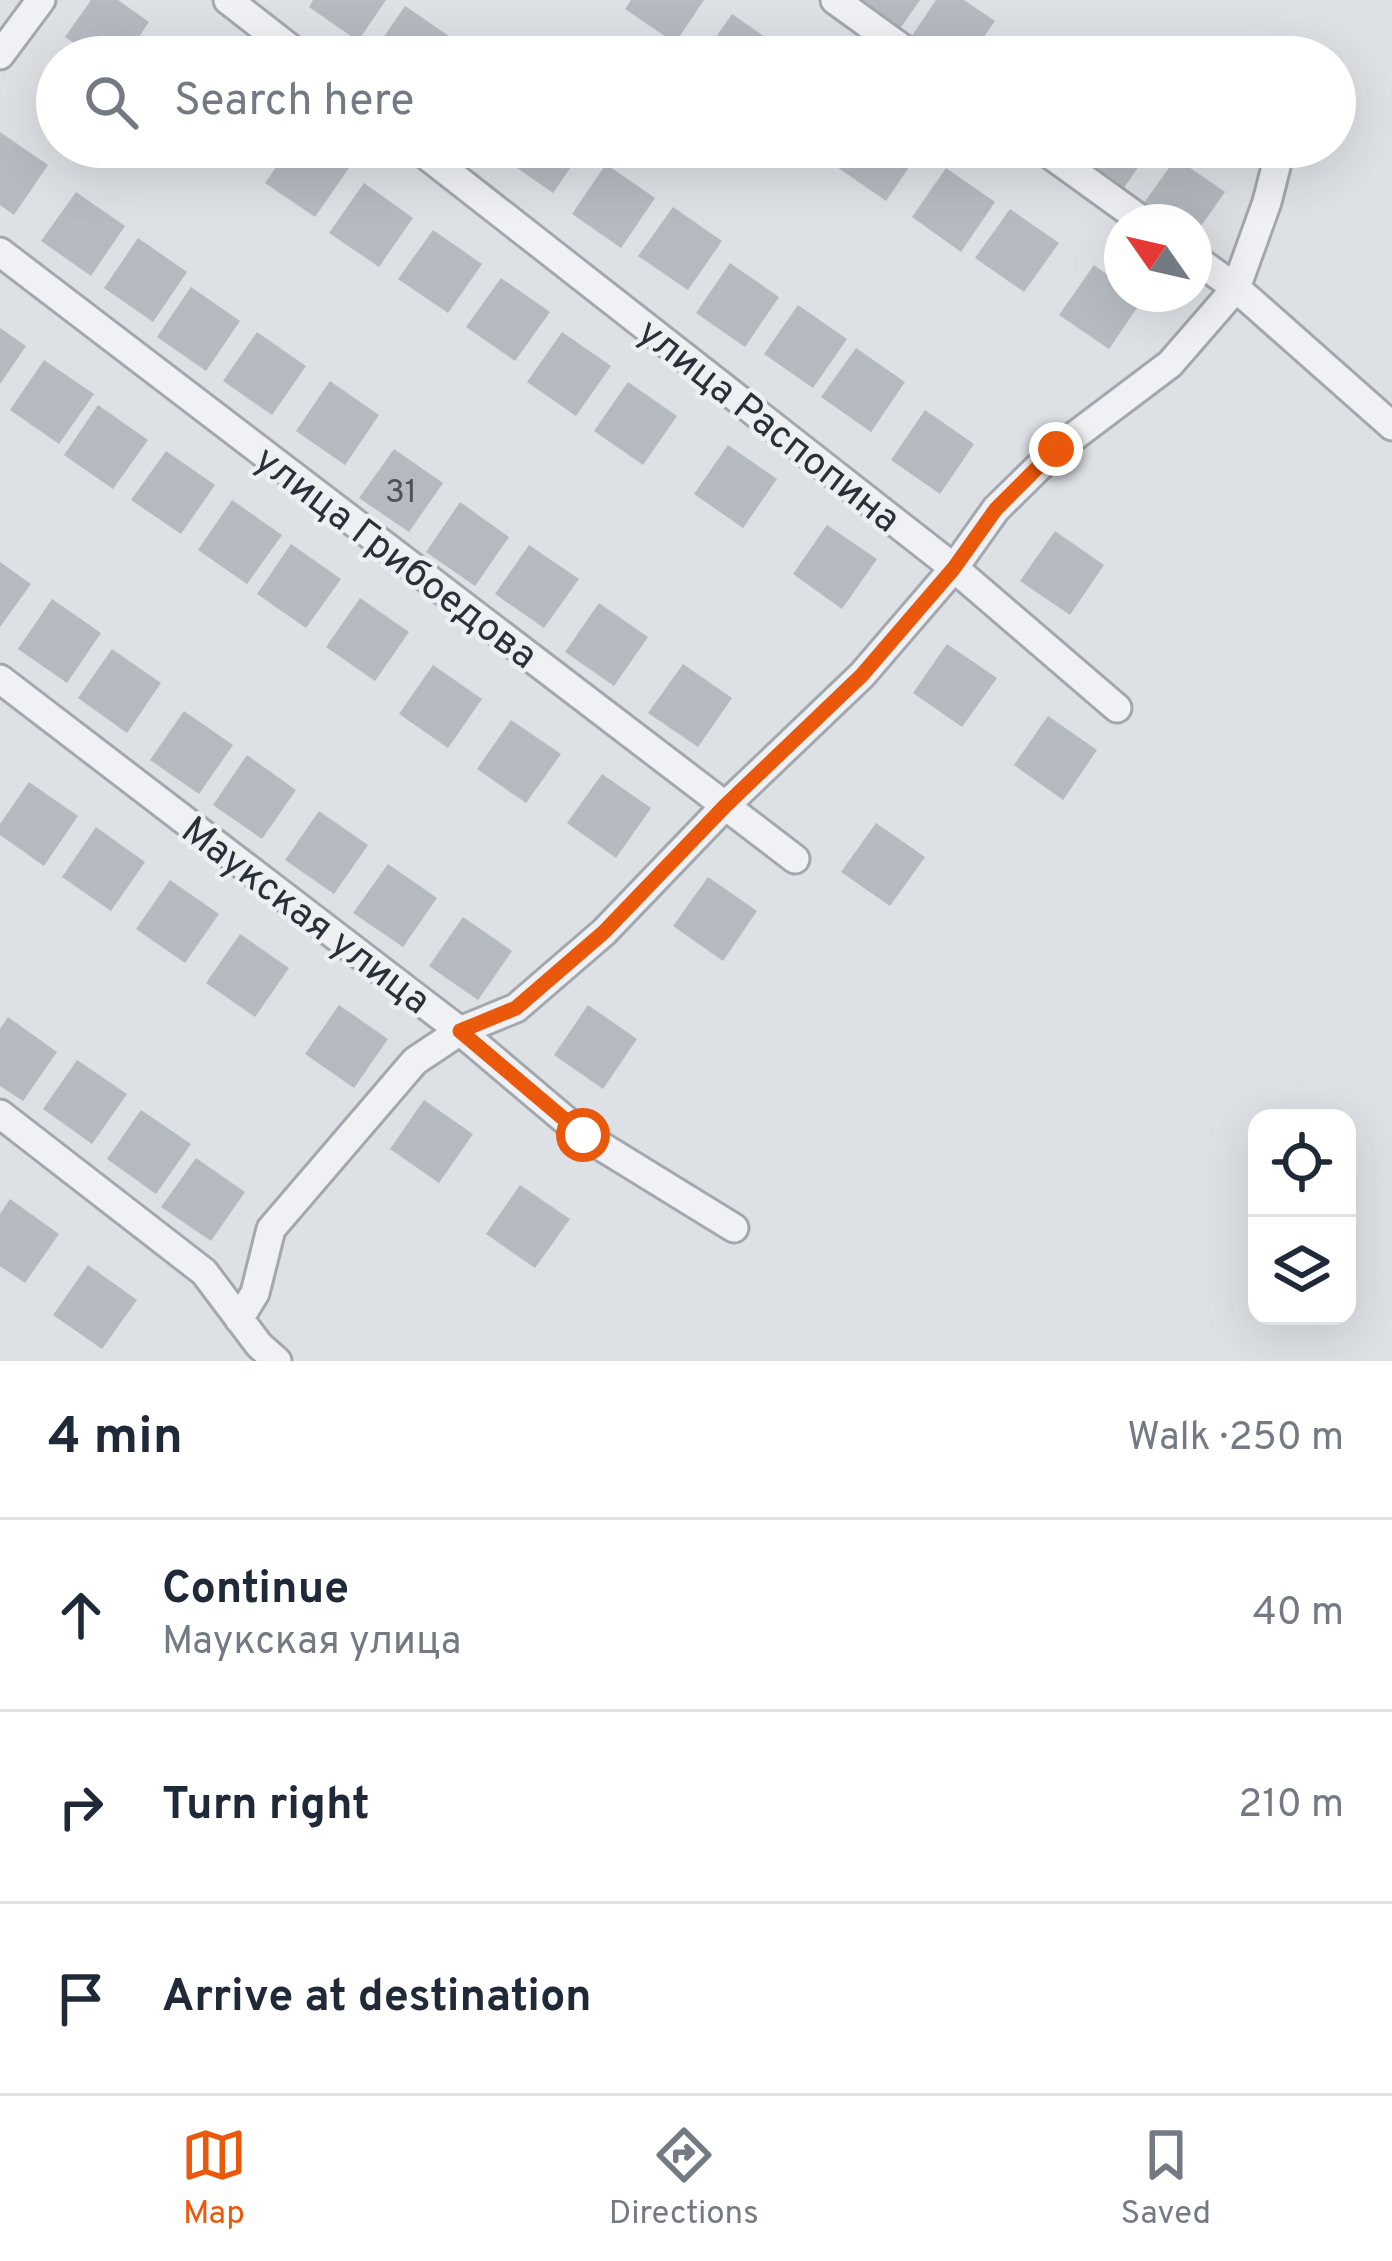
<!DOCTYPE html>
<meta charset="utf-8">
<style>
body{margin:0;font-family:Overpass,sans-serif;background:#f6f6f7;color:#1f2937}
.controls{position:absolute;right:36px;bottom:36px;display:grid;overflow:hidden;border-radius:24px;box-shadow:0 12px 48px #0002}
.controls button{width:108px;height:108px;display:grid;place-items:center;padding:0;border:0;border-bottom:3px solid #e0e1e3;background:#fff;color:#1f2937;font:60px sans-serif}
.compass{position:absolute;left:1104px;top:204px;width:108px;height:108px;border-radius:50%;background:#fff;box-shadow:0 12px 48px #0002;rotate:304deg}
.stop{position:absolute;width:36px;height:36px;margin:-27px;border:9px solid #ea580c;border-radius:50%;background:#fff}
.stop.end{background:#ea580c;border-color:#fff;box-shadow:0 3px 12px #0008}
.list{margin:0;padding:0;list-style:none}
h2{display:flex;justify-content:space-between;align-items:center;height:156px;margin:0;padding:0 48px;font-size:51px}
h2 small{font-size:39px;font-weight:400;color:#747a83}
.list li{display:grid;grid-template-columns:78px 1fr auto;gap:36px;align-items:center;box-sizing:border-box;height:192px;padding:0 48px;border-top:3px solid #e0e1e3}
.list b{display:block;font-size:45px;white-space:nowrap}
.list p{margin:0;font-size:39px;white-space:nowrap;color:#747a83}
.list em{font-size:39px;font-style:normal;color:#747a83}
.icon{flex:none;width:66px;height:66px;fill:none;stroke:currentColor;stroke-width:2;stroke-linecap:round;stroke-linejoin:round}
.map{position:relative;flex:none;width:1392px;height:1361px;overflow:hidden}
.search{position:absolute;background:#fff;box-shadow:0 12px 48px #0002;left:36px;right:36px;top:36px;height:132px;display:flex;align-items:center;gap:30px;box-sizing:border-box;padding:0 42px;border-radius:66px;color:#747a83;font-size:45px}
.sheet{height:732px;background:#fff}
nav{display:flex;justify-content:space-around;align-items:center;box-sizing:border-box;height:168px;border-top:3px solid #e0e1e3;background:#fff;font-size:33px;color:#747a83}
nav a{display:grid;justify-items:center;gap:6px}
nav .on{color:#ea580c}
.map>svg:first-child{display:block}
</style>
<div class="map">
<svg width="1392" height="1361" viewBox="0 0 1392 1361">
<rect width="100%" height="100%" fill="#dde1e5"/>
<path fill="#b5bac1" d="M91 0H118L149 22 125 57H95L65 37Z
M313 0H386L358 41 309 7Z
M631 0H704L675 43 625 9Z
M857 0H920L899 30Z
M936 0H964L995 21 970 57H940L911 37Z
M405 6 455 40 443 57H370Z
M732 14 781 48 775 57H702Z
M0 132 48 165 14 215 0 205Z
M290 147H319L349 168 315 217 265 183Z
M512 147H585L553 193 504 159Z
M850 147H914L920 151 886 201 837 167Z
M1079 147H1152L1119 195 1069 161Z
M1176 158 1225 192 1194 236V222H1162L1141 207Z
M606 164 655 198 621 248 572 214Z
M946 168 995 202 961 252 912 217Z
M364 183 413 218 379 267 329 233Z
M76 192 125 226 91 276 41 241Z
M673 207 722 241 688 290 638 256Z
M1010 209 1059 243 1024 292 975 258Z
M433 230 482 264 448 313 398 279Z
M138 238 187 272 153 322 104 288Z
M730 263 779 297 745 347 696 313Z
M1094 265 1122 285V294H1135L1143 299 1109 349 1059 315Z
M501 278 550 312 515 361 466 327Z
M191 287 240 321 206 371 157 337Z
M798 305 847 339 813 388 764 354Z
M0 328 26 346 0 384Z
M257 332 306 366 272 415 223 381Z
M562 332 611 366 576 416 527 382Z
M856 348 905 382 871 432 821 397Z
M44 360 94 394 59 444 10 410Z
M330 381 379 415 345 465 296 431Z
M628 382 677 416 643 465 594 431Z
M98 405 148 440 113 489 64 455Z
M925 410 974 444 940 494 891 460Z
M728 445 777 479 743 528 694 494Z
M394 449 443 483 409 532 359 498Z
M166 451 215 485 181 534 131 500Z
M232 500 282 535 247 584 198 550Z
M460 502 509 537 475 586 426 552Z
M827 525 877 559 842 609 793 574Z
M1055 531 1104 565 1070 615 1020 581Z
M291 544 341 579 306 628 257 594Z
M529 545 579 579 544 628 495 594Z
M0 562 31 584 0 627Z
M360 598 409 632 375 681 326 647Z
M52 599 101 633 67 683 18 649Z
M599 603 648 637 614 686 565 652Z
M947 644 997 678 962 727 913 693Z
M112 649 161 683 127 733 78 698Z
M683 664 732 698 698 747 648 713Z
M433 665 482 699 448 748 399 714Z
M184 711 233 745 199 794 150 760Z
M1048 716 1097 750 1063 800 1014 765Z
M511 720 561 754 526 803 477 769Z
M247 755 296 790 262 839 213 805Z
M602 774 651 808 616 858 567 823Z
M29 782 78 816 44 866 0 835V824Z
M319 811 368 845 334 894 285 860Z
M876 823 925 857 890 906 841 872Z
M96 827 145 862 111 911 62 877Z
M388 864 437 898 403 947 353 913Z
M708 877 757 911 723 961 673 926Z
M170 880 219 914 185 963 136 929Z
M463 917 512 951 478 1000 429 966Z
M240 934 289 968 255 1017 206 983Z
M339 1005 388 1039 354 1088 305 1054Z
M588 1005 637 1039 603 1089 554 1055Z
M8 1017 57 1052 23 1101 0 1086V1029Z
M77 1060 127 1094 92 1144 43 1109Z
M424 1100 473 1134 439 1183 390 1149Z
M141 1110 191 1144 156 1194 107 1159Z
M196 1158 245 1192 211 1241 161 1207Z
M520 1185 570 1219 535 1268 486 1234Z
M10 1199 59 1234 25 1283 0 1266V1214Z
M88 1265 137 1300 102 1349 53 1315Z"/>
<g fill="none" stroke-linecap="round" stroke-linejoin="round">
<g stroke="#a3a8ae" stroke-width="33">
<path id="minor" d="M228 0 301 57
M835 0 914 57
M0 55 41 0
M416 147 954 568 1117 708
M1040 147 1144 222
M0 252 795 859
M1194 258 1236 288 1392 426
M0 679 460 1031 583 1135 734 1228
M0 1114 204 1272 259 1345 277 1361
M239 1319 255 1293 271 1229 415 1061 460 1031 516 1008 604 932 725 806 862 675 954 568 996 509 1056 450 1170 364 1236 288 1267 202 1281 147"/>
</g>
<use href="#minor" stroke="#eff1f4" stroke-width="27"/>
</g>
<g fill="none" stroke-linecap="round" stroke-linejoin="round">
<path stroke="#ea580c" stroke-width="15" d="M583 1135 460 1031 516 1008 604 932 725 806 862 675 954 568 996 509 1056 449"/>
</g>
<g text-anchor="middle" stroke-width="9" stroke-linejoin="round" paint-order="stroke">
<g font-size="33" fill="#4c525c">
<text x="401" y="502">31</text>
</g>
<g font-size="39" fill="#29303a" stroke="#ecf0f3">
<text transform="translate(770 424) rotate(38)" y="14">улица Распопина</text>
<text transform="translate(397 556) rotate(37)" y="14">улица Грибоедова</text>
<text transform="translate(307 914) rotate(37)" y="14">Маукская улица</text>
</g>
</g>
</svg>
<div class="controls">
<button><svg class="icon" aria-label="locate" viewBox="0 0 24 24"><circle cx="12" cy="12" r="6"/><path d="M12 2v4M12 18v4M2 12h4M18 12h4"/></svg></button>
<button><svg class="icon" aria-label="layers" viewBox="0 0 24 24"><path d="M12 4l9 5-9 5-9-5zM3 14l9 5 9-5"/></svg></button>
</div>
<svg class="compass" viewBox="-18 -18 36 36"><path d="M0-13l5 13h-10z" fill="#e53935"/><path d="M0 13l5-13h-10z" fill="#747a83"/></svg>
<div class="stop" style="left:583px;top:1135px"></div>
<div class="stop end" style="left:1056px;top:449px"></div>
<div class="search"><svg class="icon" aria-label="search" viewBox="0 0 24 24"><circle cx="10" cy="10" r="6"/><path d="M15 15l6 6"/></svg>Search here</div>
</div>
<section class="sheet">
<h2>4 min<small>Walk · 250 m</small></h2>
<ul class="list">
<li><svg class="icon" aria-label="ahead" viewBox="0 0 24 24"><path d="M12 20V5M6 11l6-6 6 6"/></svg><div><b>Continue</b><p>Маукская улица</p></div><em>40 m</em></li>
<li><svg class="icon" aria-label="right" viewBox="0 0 24 24"><path d="M7 20v-9h11M14 6l5 5-5 5"/></svg><div><b>Turn right</b></div><em>210 m</em></li>
<li><svg class="icon" aria-label="arrive" viewBox="0 0 24 24"><path d="M6 21V4h12l-3 4 3 4H6"/></svg><div><b>Arrive at destination</b></div></li>
</ul>
</section>
<nav>
<a class="on"><svg class="icon" aria-label="map" viewBox="0 0 24 24"><path d="M3 6l6-2 6 2 6-2v14l-6 2-6-2-6 2zM9 4v14M15 6v14"/></svg>Map</a>
<a><svg class="icon" aria-label="directions" viewBox="0 0 24 24"><path d="M12 3l9 9-9 9-9-9zM9 14v-3h6M13 9l2 2-2 2"/></svg>Directions</a>
<a><svg class="icon" aria-label="saved" viewBox="0 0 24 24"><path d="M7 4h10v16l-5-4-5 4z"/></svg>Saved</a>
</nav>
